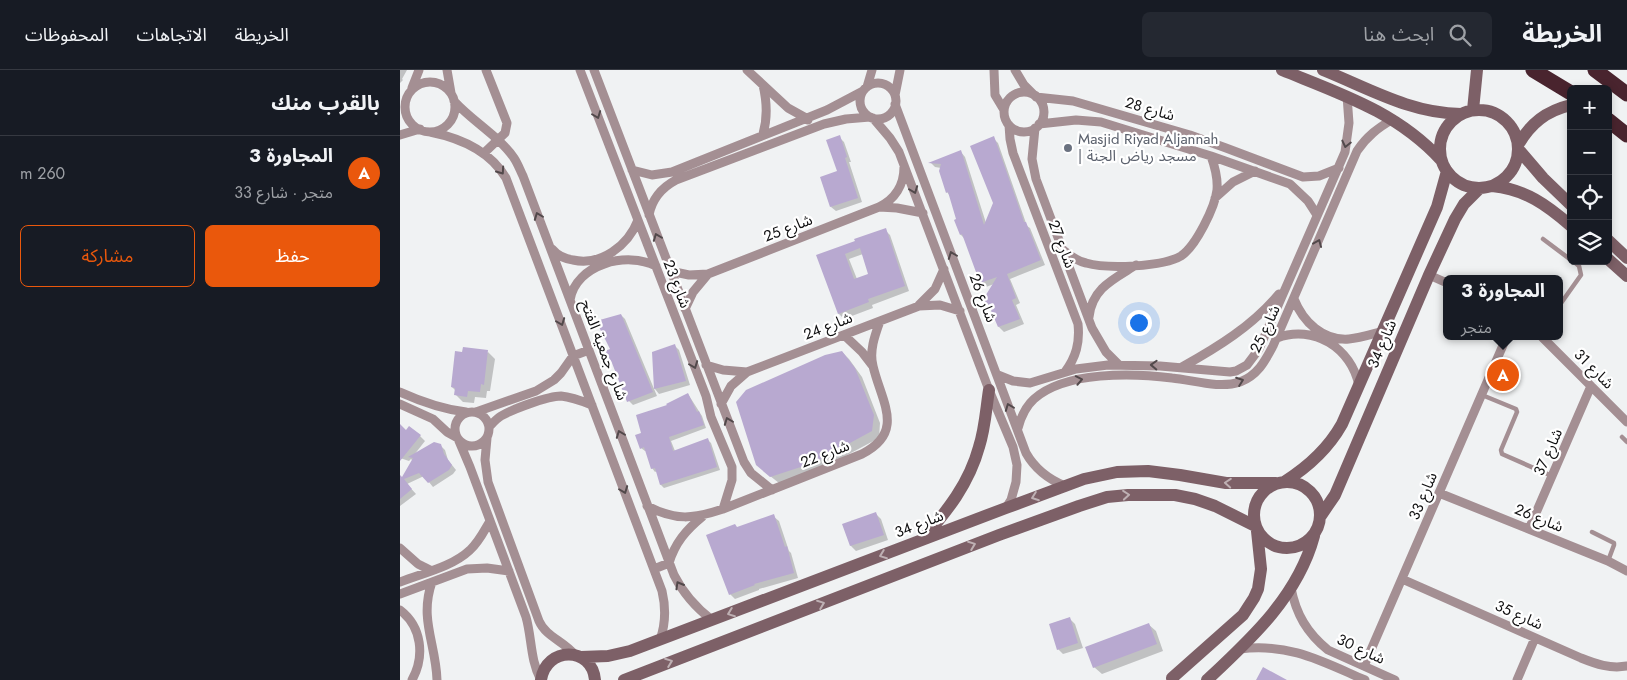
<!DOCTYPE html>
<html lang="ar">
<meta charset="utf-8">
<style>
body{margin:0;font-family:Jost,"Noto Sans Arabic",sans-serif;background:#242831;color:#f1f3f6;direction:rtl}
.controls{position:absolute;right:15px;top:15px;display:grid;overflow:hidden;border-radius:8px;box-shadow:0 2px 8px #0003}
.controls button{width:45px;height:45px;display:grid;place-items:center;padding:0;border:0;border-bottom:1px solid #363941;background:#171b24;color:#f1f3f6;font:25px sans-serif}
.you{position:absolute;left:738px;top:252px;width:18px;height:18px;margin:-12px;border:4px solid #fff;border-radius:50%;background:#1a73e8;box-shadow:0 0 0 8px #1a73e833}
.badge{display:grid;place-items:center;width:32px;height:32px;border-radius:50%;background:#ea580c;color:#fff;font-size:16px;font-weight:700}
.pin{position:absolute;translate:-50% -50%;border:2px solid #fff;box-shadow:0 1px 5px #0006}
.popup{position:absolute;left:1043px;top:205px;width:120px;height:65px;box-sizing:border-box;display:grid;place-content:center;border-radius:8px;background:#171b24;filter:drop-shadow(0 1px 4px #0005);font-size:16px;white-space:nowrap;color:#9ea1a6}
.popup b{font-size:19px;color:#f1f3f6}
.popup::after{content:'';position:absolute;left:50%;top:100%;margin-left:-10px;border:10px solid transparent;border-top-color:#171b24}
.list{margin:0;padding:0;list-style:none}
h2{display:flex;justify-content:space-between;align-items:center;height:65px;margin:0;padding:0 20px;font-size:21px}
h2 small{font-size:16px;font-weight:400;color:#9ea1a6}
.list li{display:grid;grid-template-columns:32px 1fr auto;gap:15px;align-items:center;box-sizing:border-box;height:75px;padding:0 20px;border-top:1px solid #363941}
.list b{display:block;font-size:19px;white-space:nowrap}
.list p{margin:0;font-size:16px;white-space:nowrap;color:#9ea1a6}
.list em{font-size:16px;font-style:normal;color:#9ea1a6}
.actions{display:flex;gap:10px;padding:15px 20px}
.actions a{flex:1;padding:11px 0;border:1px solid #ea580c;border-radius:8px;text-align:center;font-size:18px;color:#ea580c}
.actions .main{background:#ea580c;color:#fff}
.icon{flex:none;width:28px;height:28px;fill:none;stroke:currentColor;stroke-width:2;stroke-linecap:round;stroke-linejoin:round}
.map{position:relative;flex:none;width:1227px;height:610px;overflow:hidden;direction:ltr}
header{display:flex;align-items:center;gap:30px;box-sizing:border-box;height:70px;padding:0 25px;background:#171b24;border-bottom:1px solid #363941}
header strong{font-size:24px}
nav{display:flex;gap:28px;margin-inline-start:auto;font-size:18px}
.search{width:350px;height:45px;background:#242831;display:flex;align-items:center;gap:12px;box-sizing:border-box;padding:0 18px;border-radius:8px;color:#9ea1a6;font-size:19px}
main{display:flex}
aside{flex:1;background:#171b24}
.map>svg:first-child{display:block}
</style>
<header>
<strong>الخريطة</strong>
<div class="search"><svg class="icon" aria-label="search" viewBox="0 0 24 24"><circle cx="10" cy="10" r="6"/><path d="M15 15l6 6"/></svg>ابحث هنا</div>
<nav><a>الخريطة</a><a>الاتجاهات</a><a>المحفوظات</a></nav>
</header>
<main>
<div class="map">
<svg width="1227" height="610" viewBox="0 0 1227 610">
<rect width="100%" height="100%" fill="#f0f2f3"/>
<path fill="#0003" fill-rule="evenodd" d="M0 0H7L2 9 3 10 0 13Z
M439 67 444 72 451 92H449L462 132 436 141 431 137 439 102Z
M593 68 598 73 627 156 630 158 645 195 610 209 620 233 616 235 624 254 604 262 599 257 592 239 585 232 594 214 586 217 582 212 566 170 561 165 556 151 558 150 550 126 547 122 541 98 535 97 531 93 561 82 565 87 586 153 595 133Z
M485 160 490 165 509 221 472 235 473 238 444 249 439 244 418 186ZM463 184 470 204 457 209 449 189Z
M221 245 225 249 257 326 233 335 229 331 213 293 212 280Z
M275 276 279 280 290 315 259 324 255 319 253 283Z
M88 282 95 289 90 321H87L86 328 75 327 74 333 63 332 56 325V321L52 317Z
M442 282 449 289 462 307 480 353 479 368 421 399 379 413 365 402Z
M288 324 302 346 306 358 271 371 275 381 308 370 311 373 320 400 264 418 261 415 257 401 255 402 252 398 246 381H245L241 378 243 363 268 336Z
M0 356 6 361 20 366 25 371 14 385 40 375 45 380 48 390 56 400 53 404 33 417 24 406 7 414 16 424 0 436V407L2 409 13 391 11 389 9 391 0 388Z
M476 444 481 449 488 470 456 481 451 476 444 455Z
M373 446 379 451 389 481 391 483 398 508 359 519V520L335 529 330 524 338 458Z
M670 549 675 554 683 578 663 584 658 579Z
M748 554 756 561 763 581 702 604 694 597Z"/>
<path fill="#b8a9d0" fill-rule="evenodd" d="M440 65 447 87 445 88 458 128 430 137 420 107 437 101 426 70Z
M594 66 624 152H626L641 190 607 204 616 228 612 230 620 249 598 257 595 250 592 249 591 237H588V233L584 232V228L597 207 580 213 562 164 560 165 554 150 556 149 548 122 546 123 539 101 541 94 528 93 561 80 584 155 593 133 570 76Z
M486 158 505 216 468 229 469 232 438 244 416 185 455 171 454 169ZM460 178 468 204 454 209 445 184Z
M221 244 253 322 227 332 212 293 205 281 210 279 196 251Z
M275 274 286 311 254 319 252 282Z
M63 277 88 280 84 315 81 314 80 322 68 321 67 327 54 325 55 318 51 317 55 281 62 282Z
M442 281 455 298 474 345 472 361 413 393 370 407 356 395 336 332 346 320 425 285Z
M288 323 297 342 299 341 304 355 269 367 273 381 308 368 317 397 260 415 255 398 251 399 244 377 240 379 235 365 241 363 236 345 267 335 266 334Z
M0 354 6 360 9 356 21 365 0 391Z
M34 372 41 374 44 384 52 395 49 400 28 413 19 403 4 409 12 419 0 429V405L2 407 13 388 8 387Z
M476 442 484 465 450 476 442 454Z
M374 444 385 477 387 476 394 503 354 514 355 515 329 525 306 465 335 454 337 457Z
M670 547 678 573 657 580 649 554Z
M749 553 757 574 693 598 685 577Z
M863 597 887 610H856Z"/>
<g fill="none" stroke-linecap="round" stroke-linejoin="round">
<path stroke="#a48f93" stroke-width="4.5" d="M1143 169 1171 190
M1159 236 1181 205 1179 196 1173 191
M1082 325 1116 339 1117 342 1101 380 1102 384 1152 406
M1222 367 1227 372
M1192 462 1214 473V475L1208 491"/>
<path stroke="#a48f93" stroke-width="9" d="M47 0 51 23
M180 0 306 326 311 347 332 397V410L323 439
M194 0 344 392 351 403 372 420
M347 0 388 38 406 48 408 50
M594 0 595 25 604 40
M615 0 624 15 634 25
M5 37a25 25 0 1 1 50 0a25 25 0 1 1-50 0Z
M460 31a18 18 0 1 1 36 0a18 18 0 1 1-36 0Z
M363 15C367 32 368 47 363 64
M467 17 472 0
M12 18 19 0
M604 42a20 20 0 1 1 40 0a20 20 0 1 1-40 0Z
M495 25 500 0
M636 27 673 31 790 65 826 78 903 107 919 106 939 98
M54 31C72 51 100 67 114 88 118 94 120 100 123 106L274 505C283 523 295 537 312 550
M495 34 626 383C635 399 648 409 665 416
M473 48 490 68 499 82 589 320 613 377 617 395 616 412 611 430 606 438
M639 54 676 50 701 52 811 86 890 114 908 131 917 145
M609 55 610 69 613 83 678 254C680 273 676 287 665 302
M635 58 632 89 636 109 692 258 706 282 719 295
M30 62C60 68 90 81 106 108L262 521C266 538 266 553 260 570
M0 65 20 59
M84 83 105 63 107 53 86 0
M232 100 252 105 272 102 427 40 463 21
M815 128 833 112 855 101
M479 137 497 138 523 143
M249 145C252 129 261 118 276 110L424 54 446 49 470 47
M152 179C157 185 165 189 173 190 201 196 228 176 238 150
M663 180C670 186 677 191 686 193 707 199 763 197 781 186 796 176 815 137 817 120 818 108 815 97 811 86
M270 201 289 205 308 204 479 137C495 129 504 115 504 97
M1029 205 1047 213
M894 229C903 252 923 271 949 269 961 268 972 264 984 261
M170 230C176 194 227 181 256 196
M519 235 535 219 544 199
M285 239 293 222 308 204
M689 247C692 218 714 209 736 195
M444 265 462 282 472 295
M1141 266 1227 352
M877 268C913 254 952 278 959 316
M306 295 323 300 347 302
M782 297C818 277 852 256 879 224
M598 305 613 311 630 313 676 299 708 295 760 296 830 302 836 301 847 295 859 279 945 82 949 53 947 26
M0 322C22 332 42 339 66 342
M0 334 33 349 47 362 56 367
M321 334 331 316 347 302 519 236 540 235 560 241
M55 359a17 17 0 1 1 34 0a17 17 0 1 1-34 0Z
M76 342 136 321 154 310 161 303 173 286 189 280
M89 357C93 353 96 349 101 346 113 339 148 326 161 326 172 327 182 331 192 335
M618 358C621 347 625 337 634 329 665 301 733 303 772 308 793 310 819 319 840 312 858 305 865 291 873 276L957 81C967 66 978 58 993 49
M87 368 85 390 88 412 139 551C146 567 164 571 175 585
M59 371 70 397 126 547C132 568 130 590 141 610
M1039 423 1208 491 1227 501
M247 436C276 451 293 449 323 439L462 384C506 362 481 331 473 296 469 281 475 265 480 251
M1129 459 1191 316
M0 478 18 494 30 500
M254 499 269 493C275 473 286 460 302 447
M1002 509 1181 588C1196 594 1210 599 1227 596
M0 512C23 503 52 497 70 480 79 472 84 461 90 451
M32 512C19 549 36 574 37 610
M891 518C896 544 907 563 928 580L995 610
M0 524 67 499 87 498 109 501
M0 540C22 557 25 586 12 610
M840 579C890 573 921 591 965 610
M964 596 1107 266
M1117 610 1135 568"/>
<path stroke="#7d6067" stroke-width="12" d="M882 0C941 24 997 42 1041 90
M923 0C970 19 1010 43 1061 44
M1040 79a39 39 0 1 1 78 0a39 39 0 1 1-78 0Z
M1073 40 1077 0
M1118 75C1131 53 1146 41 1171 35
M1119 80 1143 108 1171 135
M1092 116C1125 119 1147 135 1171 156
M1208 170 1227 188
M1208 189 1227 206
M854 445a33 33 0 1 1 66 0a33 33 0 1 1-66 0Z
M884 412C908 397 928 379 942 354L1037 137 1047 101
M920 447 935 425 1029 205 1055 149 1064 134 1080 118
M523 469C547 441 569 414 579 377 585 359 586 339 589 320
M181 587 208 586 230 581 606 438 684 409 717 402 748 401 780 405 826 413H876
M772 608 843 545 854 528 858 519 861 499 857 461
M141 610C146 576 192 576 195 610
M224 610 599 465 679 436 707 427 728 425H775L795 429 815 436 855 456
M807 610C851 569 898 526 914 466"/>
<path stroke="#49242e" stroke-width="15" d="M1133 0 1171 23
M1195 0 1227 24
M1208 50 1227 65"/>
</g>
<defs><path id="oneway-chevron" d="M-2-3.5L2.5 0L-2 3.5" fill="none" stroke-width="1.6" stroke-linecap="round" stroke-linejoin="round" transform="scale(1.25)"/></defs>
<g stroke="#52494b">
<use href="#oneway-chevron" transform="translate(197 45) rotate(69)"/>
<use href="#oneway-chevron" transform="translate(946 74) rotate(103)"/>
<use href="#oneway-chevron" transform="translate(101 101) rotate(55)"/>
<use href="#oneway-chevron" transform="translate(514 120) rotate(69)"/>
<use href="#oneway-chevron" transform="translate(138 146) rotate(-111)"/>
<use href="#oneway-chevron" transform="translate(257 167) rotate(-111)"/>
<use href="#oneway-chevron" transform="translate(918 173) rotate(-67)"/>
<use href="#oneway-chevron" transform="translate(552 185) rotate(-111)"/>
<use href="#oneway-chevron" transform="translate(161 252) rotate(69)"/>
<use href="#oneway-chevron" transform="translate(294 295) rotate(69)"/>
<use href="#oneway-chevron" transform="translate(754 295) rotate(-178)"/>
<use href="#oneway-chevron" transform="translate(679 310) rotate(-11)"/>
<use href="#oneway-chevron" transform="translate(840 311) rotate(-20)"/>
<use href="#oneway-chevron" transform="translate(609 337) rotate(-111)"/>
<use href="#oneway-chevron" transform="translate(328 351) rotate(-111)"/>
<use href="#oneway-chevron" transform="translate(220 364) rotate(-111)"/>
<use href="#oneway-chevron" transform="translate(224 420) rotate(69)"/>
<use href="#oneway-chevron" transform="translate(279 515) rotate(-120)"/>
</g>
<g stroke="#beb0b3">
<use href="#oneway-chevron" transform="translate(828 413) rotate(-176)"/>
<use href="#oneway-chevron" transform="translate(726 425) rotate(-5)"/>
<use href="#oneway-chevron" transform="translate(635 427) rotate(160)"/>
<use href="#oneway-chevron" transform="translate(572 475) rotate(-21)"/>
<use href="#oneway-chevron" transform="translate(483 485) rotate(159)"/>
<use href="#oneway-chevron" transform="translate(421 534) rotate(-21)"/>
<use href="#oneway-chevron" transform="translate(331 543) rotate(159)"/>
<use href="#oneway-chevron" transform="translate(269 592) rotate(-21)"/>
</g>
<circle fill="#6b7280" stroke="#fff" stroke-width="2" cx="668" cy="78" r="5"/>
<g text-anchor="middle" stroke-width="4.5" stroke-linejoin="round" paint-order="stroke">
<g font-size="15" fill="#0f0f10" stroke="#fff">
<text transform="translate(750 39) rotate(16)" y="5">شارع 28</text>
<text transform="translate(388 158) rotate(-21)" y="5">شارع 25</text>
<text transform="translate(662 174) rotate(69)" y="5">شارع 27</text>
<text transform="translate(277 214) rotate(69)" y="5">شارع 23</text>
<text transform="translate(583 228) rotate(69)" y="5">شارع 26</text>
<text transform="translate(428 256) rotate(-21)" y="5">شارع 24</text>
<text transform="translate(865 259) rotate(-65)" y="5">شارع 25</text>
<text transform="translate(982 274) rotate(-67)" y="5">شارع 34</text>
<text transform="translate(204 280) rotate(69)" y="5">شارع جمعية الفتح</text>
<text transform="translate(1194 299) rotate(45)" y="5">شارع 31</text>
<text transform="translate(1148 382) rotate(-66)" y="5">شارع 37</text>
<text transform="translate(425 384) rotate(-21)" y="5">شارع 22</text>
<text transform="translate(1023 426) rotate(-67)" y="5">شارع 33</text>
<text transform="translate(1139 448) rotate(22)" y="5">شارع 26</text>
<text transform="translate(519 454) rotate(-21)" y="5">شارع 34</text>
<text transform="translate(1119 545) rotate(24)" y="5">شارع 35</text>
<text transform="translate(961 579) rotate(25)" y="5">شارع 30</text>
</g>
<g font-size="15" fill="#5b616d" stroke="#fff" text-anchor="start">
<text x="678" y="74">Masjid Riyad Aljannah<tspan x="678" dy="17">| مسجد رياض الجنة</tspan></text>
</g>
</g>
</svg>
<div class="controls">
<button>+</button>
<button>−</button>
<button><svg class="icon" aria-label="locate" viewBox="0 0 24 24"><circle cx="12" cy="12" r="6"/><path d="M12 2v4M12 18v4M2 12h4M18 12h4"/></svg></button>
<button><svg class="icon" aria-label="layers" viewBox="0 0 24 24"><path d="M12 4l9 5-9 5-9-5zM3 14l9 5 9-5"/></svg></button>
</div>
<div class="you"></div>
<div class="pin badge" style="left:1103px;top:305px">A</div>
<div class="popup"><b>المجاورة 3</b>متجر</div>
</div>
<aside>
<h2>بالقرب منك<small></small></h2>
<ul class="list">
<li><span class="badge">A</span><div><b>المجاورة 3</b><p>متجر · شارع 33</p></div><em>260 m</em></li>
</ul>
<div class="actions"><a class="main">حفظ</a><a>مشاركة</a></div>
</aside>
</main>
